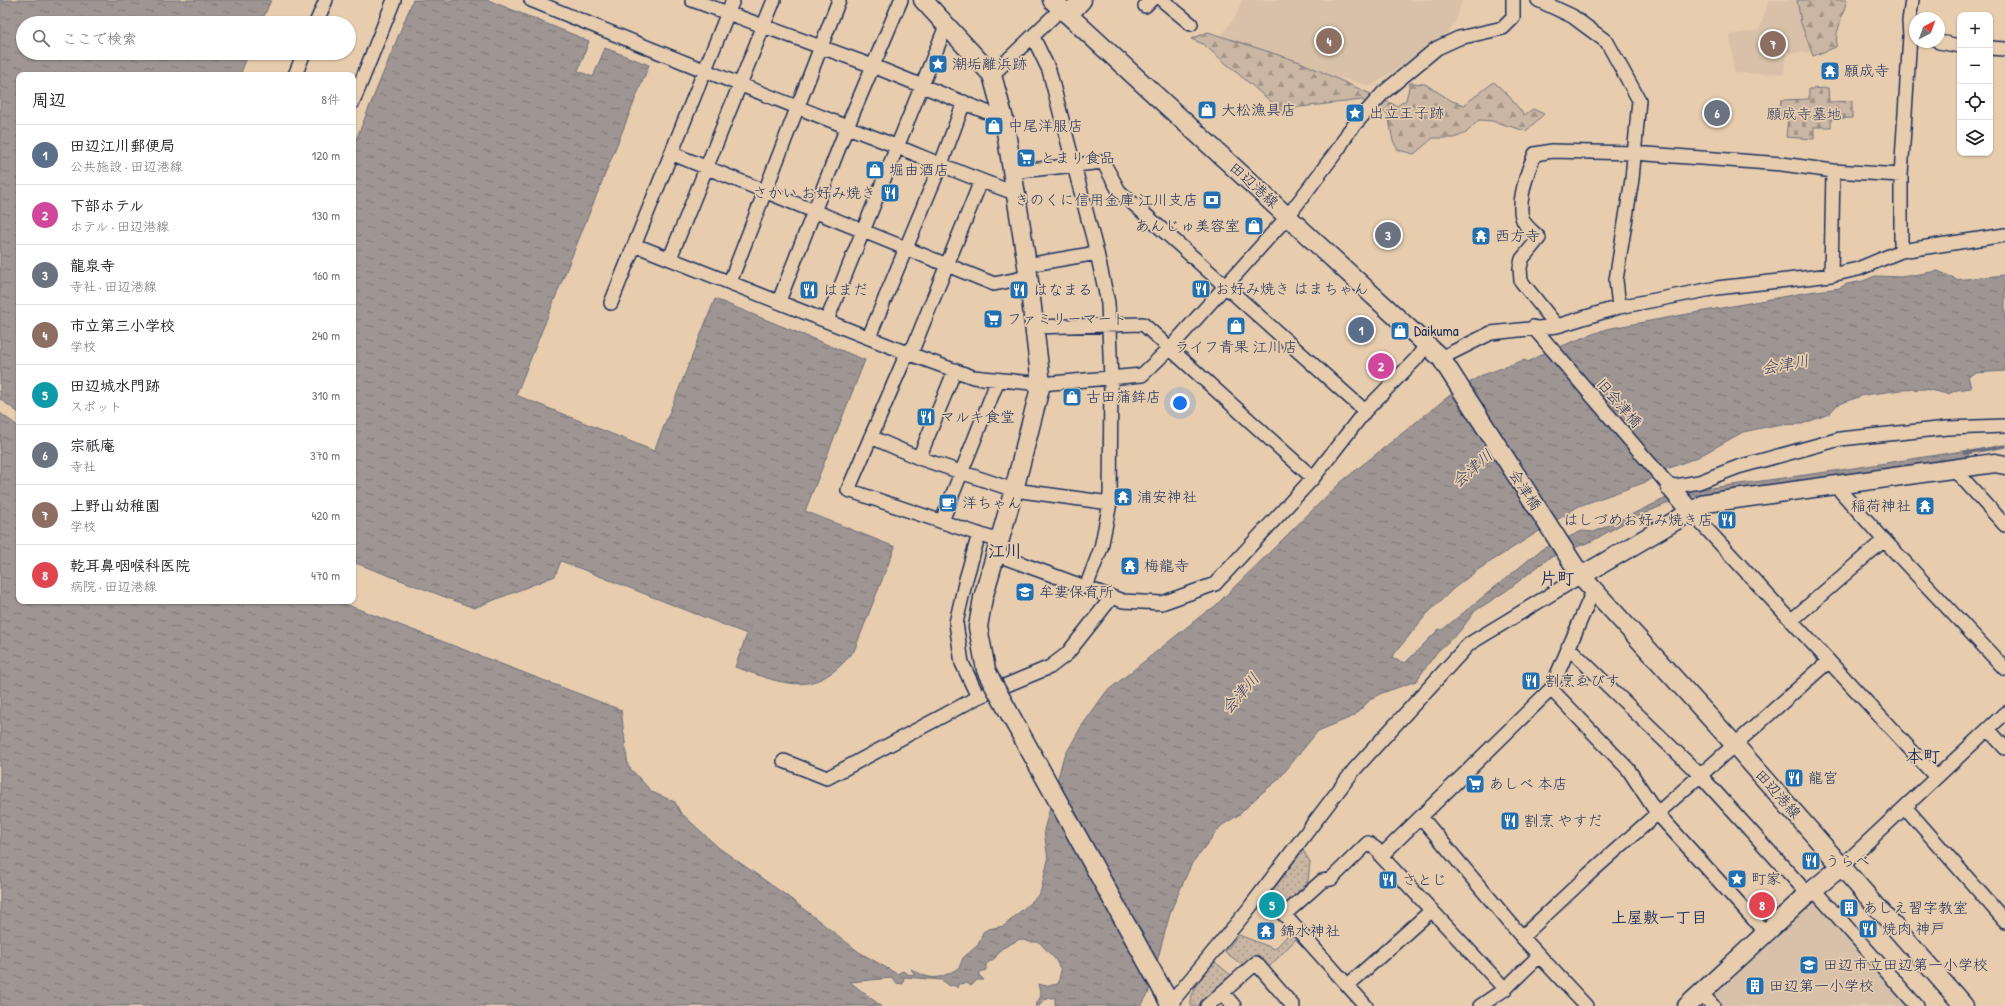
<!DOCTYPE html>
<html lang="ja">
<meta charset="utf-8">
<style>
body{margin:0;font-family:"Patrick Hand","Klee One",sans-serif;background:#f6f6f6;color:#202124}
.controls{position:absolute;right:12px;top:12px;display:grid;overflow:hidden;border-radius:8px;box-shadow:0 1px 3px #0004}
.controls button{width:36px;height:36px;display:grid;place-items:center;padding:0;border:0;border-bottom:1px solid #e0e0e0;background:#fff;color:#202124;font:20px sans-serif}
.compass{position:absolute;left:1909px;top:12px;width:36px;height:36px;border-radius:50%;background:#fff;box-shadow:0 1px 3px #0004;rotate:41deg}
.you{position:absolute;left:1180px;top:403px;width:14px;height:14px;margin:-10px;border:3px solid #fff;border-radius:50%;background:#1a73e8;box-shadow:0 0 0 6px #1a73e833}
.badge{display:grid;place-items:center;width:26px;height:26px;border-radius:50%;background:#1f6fb2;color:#fff;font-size:13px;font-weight:700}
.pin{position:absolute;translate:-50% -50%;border:2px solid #fff;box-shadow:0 1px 4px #0006}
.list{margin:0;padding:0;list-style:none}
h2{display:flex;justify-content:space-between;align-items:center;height:52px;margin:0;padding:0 16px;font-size:17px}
h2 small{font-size:13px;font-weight:400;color:#757577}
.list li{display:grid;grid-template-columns:26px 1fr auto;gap:12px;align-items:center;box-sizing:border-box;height:60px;padding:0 16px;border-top:1px solid #e0e0e0}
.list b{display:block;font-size:15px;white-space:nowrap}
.list p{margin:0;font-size:13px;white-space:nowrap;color:#757577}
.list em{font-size:13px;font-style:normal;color:#757577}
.icon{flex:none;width:22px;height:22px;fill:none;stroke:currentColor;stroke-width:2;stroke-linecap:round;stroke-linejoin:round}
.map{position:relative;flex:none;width:2005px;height:1006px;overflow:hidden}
.search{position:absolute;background:#fff;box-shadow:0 1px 3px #0004;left:16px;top:16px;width:340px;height:44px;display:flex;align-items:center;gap:10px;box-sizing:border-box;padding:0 14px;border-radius:22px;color:#757577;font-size:15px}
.panel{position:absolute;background:#fff;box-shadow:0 1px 3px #0004;left:16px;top:72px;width:340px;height:532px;border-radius:8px}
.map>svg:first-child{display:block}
</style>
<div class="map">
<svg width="2005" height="1006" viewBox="0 0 2005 1006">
<defs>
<pattern id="forest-firs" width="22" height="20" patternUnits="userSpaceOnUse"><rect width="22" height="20" fill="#cab6a2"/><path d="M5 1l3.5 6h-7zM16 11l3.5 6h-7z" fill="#a39487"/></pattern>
<pattern id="cemetery-stones" width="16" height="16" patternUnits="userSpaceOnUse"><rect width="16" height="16" fill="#cab6a2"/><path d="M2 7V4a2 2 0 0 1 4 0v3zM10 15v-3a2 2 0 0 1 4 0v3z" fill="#a39487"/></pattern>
<pattern id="park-dots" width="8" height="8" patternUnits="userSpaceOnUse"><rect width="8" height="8" fill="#cab6a2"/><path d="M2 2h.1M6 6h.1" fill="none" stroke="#a39487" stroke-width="1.8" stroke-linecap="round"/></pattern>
<pattern id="water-ripples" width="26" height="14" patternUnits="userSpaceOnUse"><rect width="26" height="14" fill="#9f9592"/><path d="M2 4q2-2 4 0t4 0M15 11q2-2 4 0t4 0" fill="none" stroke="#817a7a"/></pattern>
</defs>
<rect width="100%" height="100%" fill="#e7cdae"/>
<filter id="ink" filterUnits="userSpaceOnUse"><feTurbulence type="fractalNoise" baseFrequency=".025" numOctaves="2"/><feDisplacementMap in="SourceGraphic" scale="8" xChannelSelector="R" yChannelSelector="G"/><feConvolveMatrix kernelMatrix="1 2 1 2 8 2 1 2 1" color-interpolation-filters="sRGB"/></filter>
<g filter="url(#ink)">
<path fill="#d8c1a8" d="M1242 0H1462L1456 20 1445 37 1371 86 1216 45 1228 26 1235 18Z
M1769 0H1798L1818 52 1786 53 1784 74 1734 73 1730 35 1759 30Z
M1816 897 1912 1006H1716L1709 994Z"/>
<path fill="url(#forest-firs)" stroke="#727280" d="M1797 0H1847L1837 33 1836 47 1813 56 1801 23Z
M1208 32 1300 62 1397 106 1406 100 1410 83 1425 84 1452 101 1464 105 1494 82 1508 95 1524 115 1533 109 1544 114 1526 131 1492 121 1479 120 1466 133 1454 138H1433L1414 154 1398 150 1393 141 1388 114 1362 100 1300 107 1282 111 1203 44 1191 39Z"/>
<path fill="url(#cemetery-stones)" stroke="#727280" d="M1828 88 1829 102 1852 101V118L1831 119V127H1814V139L1786 137 1788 117 1779 118 1781 100 1809 99V89Z"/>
<path fill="url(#park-dots)" stroke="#727280" d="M1303 850 1310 862 1307 889 1284 908 1269 895Z
M1287 923 1299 936 1268 968 1244 966 1225 952 1239 935 1275 949 1287 936 1285 925Z
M1215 962 1233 977 1201 1006H1191C1190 987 1203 976 1215 962Z"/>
<path fill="url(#water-ripples)" stroke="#6a6c7d" d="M0 0H271L261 23H23V53H249L240 75H19V413L0 399Z
M413 0H488L589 41 578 71 593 77 605 48 649 65 516 395 654 451 715 299 865 360 805 511 895 547 854 651C815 699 786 685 735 667L747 634 561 561 555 576 474 608 353 562V147Z
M1938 271 1954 278 1955 280 2005 275V371L1975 373 1968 376 1971 388 1957 390 1948 394 1925 389 1901 390 1864 395 1837 405 1829 414 1802 424 1776 425 1743 432 1698 457 1667 469 1646 482 1579 506 1479 569 1453 589 1426 615 1391 658 1405 663 1439 629 1442 630 1542 549 1582 531 1594 532 1673 495 1689 491 1841 470 1969 450 1968 458 1693 496 1673 501 1629 520 1592 541 1549 558 1506 591 1475 611 1460 631 1437 652 1416 681 1382 693 1372 698 1354 716 1318 731 1278 780 1258 796 1240 814 1221 826 1192 863 1171 910 1148 994 1141 1006H1055V997L1044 1000 1039 1006H1035L1041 996 1038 984 1047 986 1058 984 1061 970 1055 959 1039 942H1030L1020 939 1001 949 995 958 986 964V970L980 972 979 975 984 980H977L971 986 967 983 958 984V988L953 985 950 986 942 980 904 977 903 984 896 983 891 978 850 982 881 1006H0V413L19 427V601H337L621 710 628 766 652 792 675 802 680 812 719 848 787 896 859 952 897 974 903 971 907 974 915 975 911 969C933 981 937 980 959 968L963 958 978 945 983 932 988 929 1004 926 1040 894 1048 860 1044 830 1063 759 1081 727 1106 692 1207 611 1213 608 1341 482 1449 396 1480 376 1524 360 1528 362 1546 352 1606 329 1809 292 1839 288 1847 284 1863 281 1875 276 1901 277Z"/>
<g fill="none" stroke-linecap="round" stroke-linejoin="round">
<path stroke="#6a6c7d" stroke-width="3.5" d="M1965 453 2005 446"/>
<g stroke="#1b2f5e" stroke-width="16">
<path id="street" d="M531 0C643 46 755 91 868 135 917 154 965 176 1015 193
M692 0 873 66 1004 119
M1162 0 1191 24
M1538 0 1572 16 1607 42 1639 100 1632 179 1616 280 1619 307
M1145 6 1151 0
M316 23 326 0
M1910 36 1909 21 1912 0
M1033 37 1049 70 1097 253 1108 303 1111 379 1110 503 1101 548 1086 587
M1939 42 1960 46
M1990 48 2005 49
M295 75 304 53
M992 75 1061 9
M353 102 394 0
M673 154 994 284 1028 277
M1011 172 1103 162 1119 191 1365 411
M981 181 914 346 907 353 848 490 999 541
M635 245 907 353 973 377 1041 384 1142 375 1170 348 1288 216 1339 148 1349 131 1383 93 1437 48 1459 38 1503 28 1513 18V0
M1901 251V175L1910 36 1915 37
M670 258 774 0
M1027 265 1097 253
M1831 275 1833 171
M730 282 839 0
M779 301 847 127 901 0
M611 303 733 0
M827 320 946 26
M1557 326 1521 281 1520 268 1522 259 1539 238C1535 233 1527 228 1524 222 1515 207 1528 169 1535 154L1552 151 1634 153 1782 164 1833 171 1901 175
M1033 327 1143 324 1313 478
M1533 327 1670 487 1699 482 1738 467 1840 439 1947 428 2005 426
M869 337 941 164 964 102
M1441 358 1491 333 1557 326 1619 307 1717 288 1831 275 1858 269 1901 251 2005 235
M871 437 919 458 1014 490 1110 503
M919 458 955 370
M1954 469 2005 525
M1834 484 1884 540 2005 669
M1690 511 1936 777
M942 521 998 380
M979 534 966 579 956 623 962 663 978 697 1050 667 1067 654 1112 597
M995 554 1123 601 1162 603 1215 584 1313 478 1365 411 1416 359 1427 344
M1792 620 1884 540
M1568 647 1700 775 1808 894
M1551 689 1628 769 1657 813 1766 933
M1988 729 2005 748
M784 761 827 778 978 697
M1905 807 2005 921
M1421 817 1522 937 1586 1006
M1842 866 2005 713
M1814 890 1917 1006
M1260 894 1267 900 1272 901 1366 1006
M1284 915 1322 881 1331 879 1368 843 1383 854
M1522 937 1589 874 1829 661
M1348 985 1432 910
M1505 989 1381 856 1551 689 1593 591
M1223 993 1234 1006
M1701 993 1713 1006
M1170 1004 1247 911 1354 770 1469 644 1581 576
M1207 1006 1256 963 1293 1006
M1480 1006 1505 989 1539 956"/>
</g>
<g stroke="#1b2f5e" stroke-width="21">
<path id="secondary" d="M923 0 992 75 1004 119 1027 265 1041 384 1014 490 983 598 978 627 986 670 992 682
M1052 0 1441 358 1581 576 1735 745 1964 1006
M1068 15 1082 0
M1670 487 1690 511
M1581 576 1706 503 1995 463 2005 465
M1163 991 1171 1006
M1687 1006 1808 894 1842 866"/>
</g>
<use href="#street" stroke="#e7cdae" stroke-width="13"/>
<use href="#secondary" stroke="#e7cdae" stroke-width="18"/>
<g stroke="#1b2f5e" stroke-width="21" stroke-linecap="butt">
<path id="secondary-bridge" d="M992 682 1163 991"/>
</g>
<use href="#secondary-bridge" stroke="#e7cdae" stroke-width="18"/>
</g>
</g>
<defs>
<g id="sight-square" transform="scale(1)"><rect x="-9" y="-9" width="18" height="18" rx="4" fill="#1f6fb2" stroke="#e7cdae"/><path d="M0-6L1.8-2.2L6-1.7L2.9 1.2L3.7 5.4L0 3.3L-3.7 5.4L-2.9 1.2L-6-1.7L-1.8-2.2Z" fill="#fff"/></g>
<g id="temple-square" transform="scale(1)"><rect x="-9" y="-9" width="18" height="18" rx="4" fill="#1f6fb2" stroke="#e7cdae"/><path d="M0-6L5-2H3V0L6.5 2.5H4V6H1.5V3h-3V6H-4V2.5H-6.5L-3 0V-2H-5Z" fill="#fff"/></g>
<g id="shop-square" transform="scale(1)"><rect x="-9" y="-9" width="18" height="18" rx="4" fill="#1f6fb2" stroke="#e7cdae"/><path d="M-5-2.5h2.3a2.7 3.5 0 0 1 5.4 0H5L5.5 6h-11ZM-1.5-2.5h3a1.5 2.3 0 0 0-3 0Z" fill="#fff"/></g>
<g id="supermarket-square" transform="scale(1)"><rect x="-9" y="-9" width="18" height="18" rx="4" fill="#1f6fb2" stroke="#e7cdae"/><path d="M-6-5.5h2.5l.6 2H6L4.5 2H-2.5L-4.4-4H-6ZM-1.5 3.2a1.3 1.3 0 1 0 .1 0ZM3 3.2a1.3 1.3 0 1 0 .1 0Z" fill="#fff"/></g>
<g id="restaurant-square" transform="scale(1)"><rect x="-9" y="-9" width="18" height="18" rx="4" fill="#1f6fb2" stroke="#e7cdae"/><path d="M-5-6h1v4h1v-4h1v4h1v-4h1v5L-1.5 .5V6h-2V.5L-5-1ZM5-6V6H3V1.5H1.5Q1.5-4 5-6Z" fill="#fff"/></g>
<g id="bank-square" transform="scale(1)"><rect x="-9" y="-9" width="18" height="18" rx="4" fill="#1f6fb2" stroke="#e7cdae"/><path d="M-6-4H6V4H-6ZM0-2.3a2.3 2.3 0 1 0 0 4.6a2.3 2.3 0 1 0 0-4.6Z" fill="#fff"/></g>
<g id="cafe-square" transform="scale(1)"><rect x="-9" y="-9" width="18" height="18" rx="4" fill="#1f6fb2" stroke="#e7cdae"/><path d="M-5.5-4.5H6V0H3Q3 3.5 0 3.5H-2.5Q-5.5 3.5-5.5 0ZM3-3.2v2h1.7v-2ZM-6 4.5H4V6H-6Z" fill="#fff"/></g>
<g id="school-square" transform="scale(1)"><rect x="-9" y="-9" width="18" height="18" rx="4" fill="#1f6fb2" stroke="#e7cdae"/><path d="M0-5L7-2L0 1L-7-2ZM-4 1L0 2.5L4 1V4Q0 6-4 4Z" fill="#fff"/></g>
<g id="building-square" transform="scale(1)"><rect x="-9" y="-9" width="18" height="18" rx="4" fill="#1f6fb2" stroke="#e7cdae"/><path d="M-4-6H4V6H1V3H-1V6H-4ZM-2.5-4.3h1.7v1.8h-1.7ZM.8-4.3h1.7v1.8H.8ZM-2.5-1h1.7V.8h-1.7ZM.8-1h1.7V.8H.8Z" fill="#fff"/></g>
</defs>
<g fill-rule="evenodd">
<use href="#sight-square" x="938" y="64"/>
<use href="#temple-square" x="1830" y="71"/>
<use href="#shop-square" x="1207" y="110"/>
<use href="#sight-square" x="1355" y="113"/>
<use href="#shop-square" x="994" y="126"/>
<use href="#supermarket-square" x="1026" y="158"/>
<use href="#shop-square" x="875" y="170"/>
<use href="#restaurant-square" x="890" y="193"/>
<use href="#bank-square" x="1212" y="200"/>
<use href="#shop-square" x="1254" y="226"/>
<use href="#temple-square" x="1481" y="236"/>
<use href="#restaurant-square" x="1201" y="289"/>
<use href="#restaurant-square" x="809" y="290"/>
<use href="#restaurant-square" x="1019" y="290"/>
<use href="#supermarket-square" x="993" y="319"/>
<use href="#shop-square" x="1236" y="326"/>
<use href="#shop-square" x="1400" y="331"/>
<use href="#shop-square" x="1072" y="397"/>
<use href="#restaurant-square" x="926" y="417"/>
<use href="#temple-square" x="1123" y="497"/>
<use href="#cafe-square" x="948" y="503"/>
<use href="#temple-square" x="1925" y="506"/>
<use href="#restaurant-square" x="1727" y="520"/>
<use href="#temple-square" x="1130" y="566"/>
<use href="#school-square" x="1025" y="592"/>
<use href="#restaurant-square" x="1531" y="681"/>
<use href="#restaurant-square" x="1794" y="778"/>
<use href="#supermarket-square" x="1475" y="784"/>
<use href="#restaurant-square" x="1510" y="821"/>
<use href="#restaurant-square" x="1811" y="861"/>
<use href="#sight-square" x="1737" y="879"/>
<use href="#restaurant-square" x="1388" y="880"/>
<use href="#building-square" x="1849" y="908"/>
<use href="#restaurant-square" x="1868" y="929"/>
<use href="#temple-square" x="1266" y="931"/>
<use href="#school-square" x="1809" y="965"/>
<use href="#building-square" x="1755" y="986"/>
</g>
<g text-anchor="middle" stroke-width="3.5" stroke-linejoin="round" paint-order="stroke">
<g font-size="15" fill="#1b2f5e" stroke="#e7cdae" text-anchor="start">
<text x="952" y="69">潮垢離浜跡</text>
<text x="1844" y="76">願成寺</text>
<text x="1221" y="115">大松漁具店</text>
<text x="1369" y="118">出立王子跡</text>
<text x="1008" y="131">中尾洋服店</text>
<text x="1040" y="163">とまり食品</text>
<text x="889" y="175">堀由酒店</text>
<text x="876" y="198" text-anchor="end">さかい お好み焼き</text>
<text x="1198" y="205" text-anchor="end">きのくに信用金庫 江川支店</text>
<text x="1240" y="231" text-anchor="end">あんじゅ美容室</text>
<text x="1495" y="241">西方寺</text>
<text x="1215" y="294">お好み焼き はまちゃん</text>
<text x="823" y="295">はまだ</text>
<text x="1033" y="295">はなまる</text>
<text x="1007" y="324">ファミリーマート</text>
<text x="1414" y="336">Daikuma</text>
<text x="1236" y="352" text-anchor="middle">ライフ青果 江川店</text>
<text x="1086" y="402">古田蒲鉾店</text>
<text x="940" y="422">マルキ食堂</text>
<text x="1137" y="502">浦安神社</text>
<text x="962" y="508">洋ちゃん</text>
<text x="1911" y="511" text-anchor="end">稲荷神社</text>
<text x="1713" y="525" text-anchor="end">はしづめお好み焼き店</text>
<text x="1144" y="571">梅龍寺</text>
<text x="1039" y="597">牟婁保育所</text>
<text x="1545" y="686">割烹ゑびす</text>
<text x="1808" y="783">龍宮</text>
<text x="1489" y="789">あしべ 本店</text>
<text x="1524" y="826">割烹 やすだ</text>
<text x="1825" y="866">うらべ</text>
<text x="1751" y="884">町家</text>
<text x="1402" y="885">さとじ</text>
<text x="1863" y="913">あしえ習字教室</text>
<text x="1882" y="934">焼肉 神戸</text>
<text x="1280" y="936">錦水神社</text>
<text x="1823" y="970">田辺市立田辺第一小学校</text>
<text x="1769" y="991">田辺第一小学校</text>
</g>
<g font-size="15" fill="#2c3c65" stroke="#e7cdae">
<text x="1804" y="119">願成寺墓地</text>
</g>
<g font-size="15" fill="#1b2f5e" stroke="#e7cdae">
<text transform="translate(1254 185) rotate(42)" y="5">田辺港線</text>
<text transform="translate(1619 403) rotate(49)" y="5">旧会津橋</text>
<text transform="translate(1525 490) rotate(57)" y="5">会津橋</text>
<text transform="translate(1778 794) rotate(48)" y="5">田辺港線</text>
</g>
<g font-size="16" font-style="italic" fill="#2f3e66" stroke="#e7cdae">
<text transform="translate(1785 364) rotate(-10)" y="6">会津川</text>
<text transform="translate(1472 468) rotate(-41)" y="6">会津川</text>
<text transform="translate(1240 693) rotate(-49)" y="6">会津川</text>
</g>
<g font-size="16" font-weight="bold" fill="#1b2f5e" stroke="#e7cdae">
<text x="1659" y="923">上屋敷一丁目</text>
</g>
<g font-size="17" font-weight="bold" fill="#1b2f5e" stroke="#e7cdae">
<text x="1005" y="557">江川</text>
<text x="1557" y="584">片町</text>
<text x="1923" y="762">本町</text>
</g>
</g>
</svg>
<div class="controls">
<button>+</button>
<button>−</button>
<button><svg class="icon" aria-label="locate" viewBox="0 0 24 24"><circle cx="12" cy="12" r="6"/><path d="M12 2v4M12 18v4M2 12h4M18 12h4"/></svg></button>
<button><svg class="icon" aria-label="layers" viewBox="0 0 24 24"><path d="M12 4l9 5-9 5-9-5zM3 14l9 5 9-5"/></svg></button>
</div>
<svg class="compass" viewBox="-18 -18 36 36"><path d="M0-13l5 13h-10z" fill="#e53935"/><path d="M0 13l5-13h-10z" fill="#757577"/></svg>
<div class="you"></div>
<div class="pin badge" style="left:1361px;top:330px;background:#5c6f8a">1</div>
<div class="pin badge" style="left:1381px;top:366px;background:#d1479c">2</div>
<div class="pin badge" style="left:1388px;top:235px;background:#6b7280">3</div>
<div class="pin badge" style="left:1329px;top:41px;background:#8d6e63">4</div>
<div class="pin badge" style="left:1272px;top:905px;background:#0f9aa8">5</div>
<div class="pin badge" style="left:1717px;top:113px;background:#6b7280">6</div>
<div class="pin badge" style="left:1773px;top:44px;background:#8d6e63">7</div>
<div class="pin badge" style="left:1762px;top:905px;background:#e0444e">8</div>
<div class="search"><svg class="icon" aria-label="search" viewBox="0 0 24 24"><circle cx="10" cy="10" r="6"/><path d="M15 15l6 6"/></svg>ここで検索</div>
<section class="panel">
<h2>周辺<small>8件</small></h2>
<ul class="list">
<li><span class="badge" style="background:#5c6f8a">1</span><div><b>田辺江川郵便局</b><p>公共施設 · 田辺港線</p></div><em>120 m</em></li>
<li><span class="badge" style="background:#d1479c">2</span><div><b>下部ホテル</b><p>ホテル · 田辺港線</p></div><em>130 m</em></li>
<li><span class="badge" style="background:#6b7280">3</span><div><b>龍泉寺</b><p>寺社 · 田辺港線</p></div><em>160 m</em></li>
<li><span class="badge" style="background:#8d6e63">4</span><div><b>市立第三小学校</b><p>学校</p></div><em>240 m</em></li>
<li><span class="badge" style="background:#0f9aa8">5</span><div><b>田辺城水門跡</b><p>スポット</p></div><em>310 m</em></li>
<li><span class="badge" style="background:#6b7280">6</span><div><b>宗祇庵</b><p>寺社</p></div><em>370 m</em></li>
<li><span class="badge" style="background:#8d6e63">7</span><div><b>上野山幼稚園</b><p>学校</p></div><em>420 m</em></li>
<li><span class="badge" style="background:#e0444e">8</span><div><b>乾耳鼻咽喉科医院</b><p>病院 · 田辺港線</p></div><em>470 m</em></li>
</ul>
</section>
</div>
